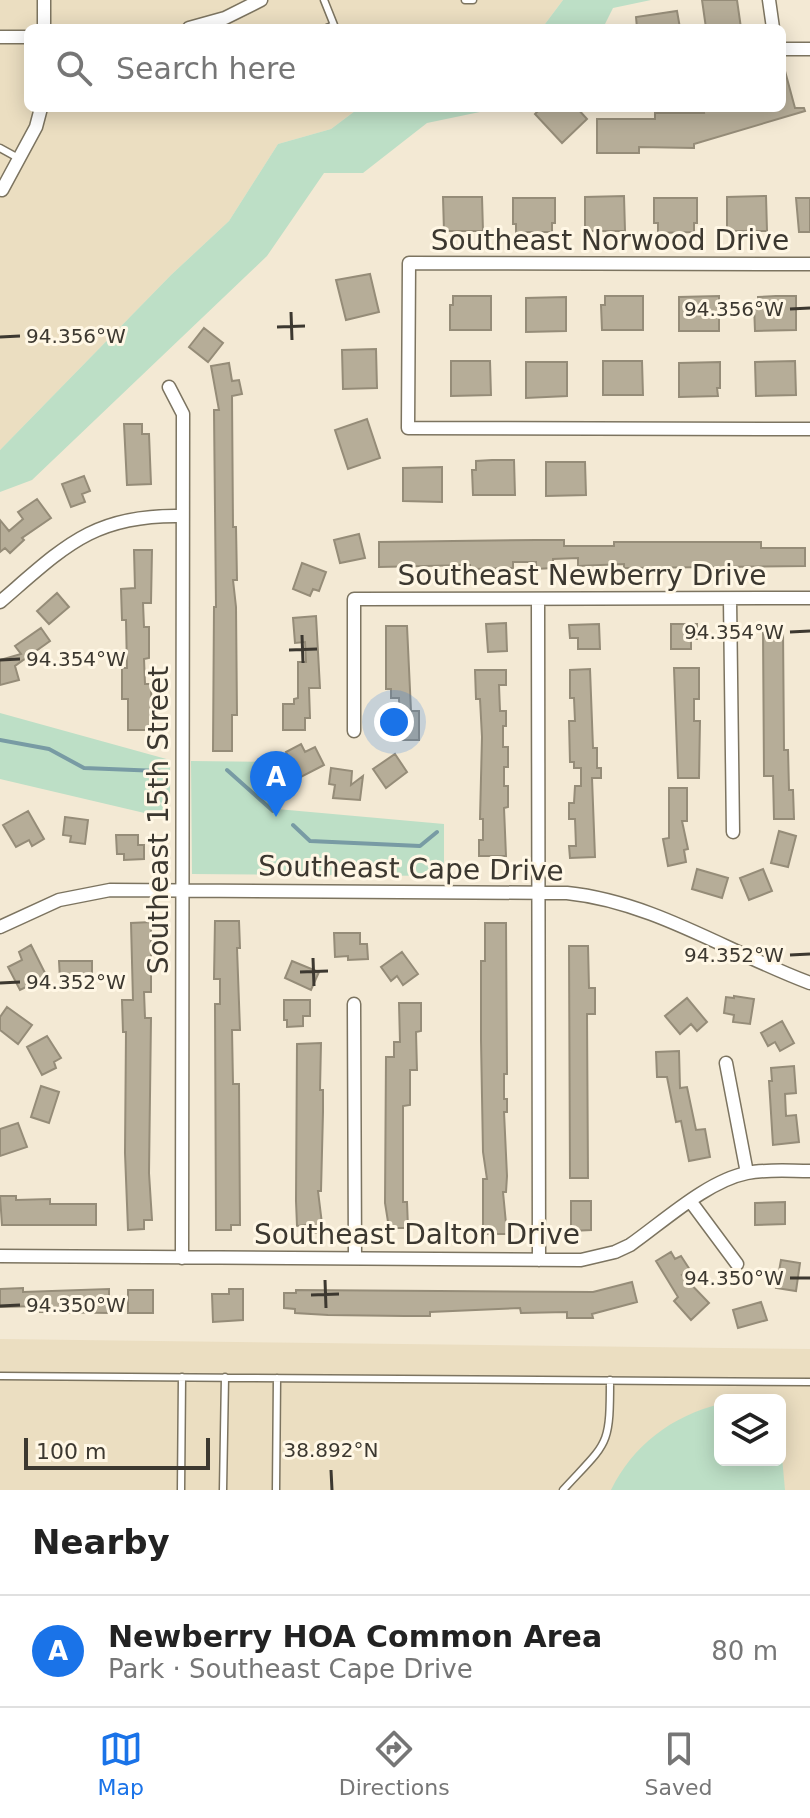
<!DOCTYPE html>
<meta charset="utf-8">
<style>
body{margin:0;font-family:"DejaVu Sans",sans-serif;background:#f2f2f2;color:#222}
.controls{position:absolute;right:24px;bottom:24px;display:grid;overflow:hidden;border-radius:12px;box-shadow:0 4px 20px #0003}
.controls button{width:72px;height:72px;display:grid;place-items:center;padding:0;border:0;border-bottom:2px solid #e0e0e0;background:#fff;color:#222;font:40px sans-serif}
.scale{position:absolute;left:24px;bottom:20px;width:186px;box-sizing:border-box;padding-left:8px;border:4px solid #3c3830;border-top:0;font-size:22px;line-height:28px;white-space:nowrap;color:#3c3830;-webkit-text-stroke:6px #fff7e5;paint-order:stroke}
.you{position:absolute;left:394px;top:722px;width:28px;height:28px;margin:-20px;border:6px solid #fff;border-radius:50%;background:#1a73e8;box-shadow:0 0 0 12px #1a73e833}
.badge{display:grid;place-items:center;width:52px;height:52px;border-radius:50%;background:#1a73e8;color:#fff;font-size:26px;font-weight:700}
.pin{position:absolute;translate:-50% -66px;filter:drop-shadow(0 2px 4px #0008)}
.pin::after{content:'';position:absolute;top:42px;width:28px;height:24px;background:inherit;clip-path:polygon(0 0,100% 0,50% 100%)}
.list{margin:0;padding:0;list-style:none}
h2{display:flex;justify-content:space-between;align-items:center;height:104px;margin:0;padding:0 32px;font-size:34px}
h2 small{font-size:26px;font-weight:400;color:#767676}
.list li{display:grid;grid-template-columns:52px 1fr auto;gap:24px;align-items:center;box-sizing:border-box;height:112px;padding:0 32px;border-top:2px solid #e0e0e0}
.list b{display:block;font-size:30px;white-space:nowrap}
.list p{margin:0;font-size:26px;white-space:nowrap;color:#767676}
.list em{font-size:26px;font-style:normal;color:#767676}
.icon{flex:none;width:44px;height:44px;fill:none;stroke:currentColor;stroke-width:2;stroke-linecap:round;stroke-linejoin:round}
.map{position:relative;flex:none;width:810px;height:1490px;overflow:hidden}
.search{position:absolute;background:#fff;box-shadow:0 4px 20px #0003;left:24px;right:24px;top:24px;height:88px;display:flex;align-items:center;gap:20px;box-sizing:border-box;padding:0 28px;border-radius:12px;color:#767676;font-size:30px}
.sheet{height:216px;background:#fff}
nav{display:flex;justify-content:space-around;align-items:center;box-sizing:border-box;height:112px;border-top:2px solid #e0e0e0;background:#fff;font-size:22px;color:#767676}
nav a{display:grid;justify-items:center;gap:4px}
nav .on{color:#1a73e8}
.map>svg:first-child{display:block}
</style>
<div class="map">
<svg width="810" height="1490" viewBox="0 0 810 1490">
<rect width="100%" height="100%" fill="#f3e9d4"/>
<path fill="#ebdec1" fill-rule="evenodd" d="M0 0H563L542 28H28V108H359L331 129 278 144 229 221 171 275 0 450Z
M0 1339 810 1349V1490H0ZM720 1400H780V1460H720Z"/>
<path fill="#bddfc6" d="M563 0H651L613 8 603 28H542Z
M359 108H499L427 123 363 173H324L267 256 32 480 0 492V450L171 275 229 221 278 144 331 129Z
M0 713 170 760V819L0 779Z
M191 761 266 762 277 809 444 824V876L192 874Z
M720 1404V1460H780V1435L785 1490H611C633 1445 672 1416 720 1404Z"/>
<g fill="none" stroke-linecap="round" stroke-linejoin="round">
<path stroke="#789ba4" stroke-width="4" d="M0 740 49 749 84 768 159 771
M227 770 273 811
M293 825 310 841 420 846 437 832"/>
</g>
<path fill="#b6ad98" stroke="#958c78" stroke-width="2" d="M702 0H737L741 28H706Z
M677 11 680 28H637L636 17Z
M782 71H785L795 108H804L805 111 694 144V148L639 147V153H597V119H655V113H704L703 108H782Z
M541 108H577L587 119 562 143 535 114Z
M624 196 625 231H585V197Z
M766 196 767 231H727V197Z
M443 197H482L483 231H444Z
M513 198H555V223H552V232H516V224H513Z
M654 198H697V223H694V232L658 233V223H654Z
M796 198H810V232H799Z
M370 274 379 312 346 320 336 280Z
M453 296H491V330H450V305H453Z
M605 296H643V330H602L601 305H605Z
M719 296V331H679V297Z
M776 296H796V330L755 331 754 305H758V297Z
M566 297V331L526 332V298Z
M204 328 223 343 208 362 189 347Z
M376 349 377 388 343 389 342 350Z
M451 361H490L491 395 451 396Z
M603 361H642L643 395H603Z
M795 361 796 395 756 396 755 362Z
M526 362H567V396L526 398Z
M720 362V388H717L718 396 679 397V363Z
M229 363 232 381 239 380 242 394 232 396 233 527H236L237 580H233L236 607 237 715H232V751H213L214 607H216L214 410H219L211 366Z
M367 419 380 458 348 469 335 430Z
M124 424H142V434H149L151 484 127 485Z
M492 460H514L515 495H473L472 470H476V461Z
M546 462H585L586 495 546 496Z
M442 467V502L403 501V468Z
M84 476 90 491 82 494 85 502 71 507 62 484Z
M37 499 51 518 22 538 24 540 10 553 5 548 0 552V520L9 531 23 519 18 512Z
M359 534 365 558 340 563 334 540Z
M536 540H564V546H614V542H761V548H805V566L624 568V564L578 566V558L553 559V568L536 569V562H513V568L470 569V565L379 567V542Z
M134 550H152L151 603H143L144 627H149V658L144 659 145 684H151L152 730H128V699H122V668H127L126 620H122L121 589 135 588Z
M302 563 326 572 319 591 313 589 310 596 293 589Z
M57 593 69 607 49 624 37 611Z
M316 616 320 688H309L310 718H305V730H283V704H294V699L298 698V662H306L305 642 295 643 293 618Z
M506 623 507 651 488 652 486 624Z
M599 624 600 649H578V638H570L569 625Z
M671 624H697V639H691V649H671Z
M386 626H407L411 711H419V740H400L399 698H391V689H386Z
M41 628 50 641 15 666 19 680 0 685V660L21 654 15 646Z
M763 629H783L784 750H788L789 790H793L794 819H774L773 776H764Z
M674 668H699V699H694V721H700L699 778H678Z
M590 669 593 748H597V768H601V778H592L595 857 570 858 569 846H576L575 819H569V803H574L575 786H581V768H574V762H570L569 721H575L574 698H570V670Z
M475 670H506V685H499L500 711H506V726H503V747H508V767H504V786H508V807L504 808 506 856H479V840H483V819H480L482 737 480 699H476Z
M301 744 305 752 315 747 324 765 299 778 286 752Z
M395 754 407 772 386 788 373 769Z
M331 768 352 771 351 785 363 776 360 800 333 798 335 785 329 784Z
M669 788H687V821H682L688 849 684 850 686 862 668 866 663 839 669 838Z
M28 811 44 839 32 846 29 840 16 847 3 825Z
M65 817 88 820 85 844 70 842 71 836 63 835Z
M779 831 796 836 788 867 771 863Z
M116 835H138V845H144V859L124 860V854H117Z
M697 869 728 878 722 898 692 889Z
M763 869 772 891 749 900 740 878Z
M215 921H239L240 948H237L240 1030H232L233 1084H239L240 1225H231V1230H216L215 1004H220V979H214Z
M151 922V992H144L145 1018H151L149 1173 152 1220H144V1229L128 1230 125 1153 126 1032H123L122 1000H133L131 923Z
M485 923H506L507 1074H504V1099H507V1112H504L507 1176 506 1192H503L507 1234H483V1179H487L483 1152 481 1040V961H485Z
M334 933H360V944H367L368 959 348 960V956L335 957Z
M31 945 47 977 20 990 8 967 22 960 19 952Z
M569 946H588L589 988H595V1014H587L588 1178H570Z
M402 952 418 974 403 985 397 976 391 981 381 967Z
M59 961H92V979H60Z
M292 961 319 972 311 990 285 978Z
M734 996 754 999 750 1024 733 1022 734 1015 724 1013 726 997 734 998Z
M687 998 707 1022 697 1031 691 1024 680 1034 665 1016Z
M284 1000H310V1016H303V1026L287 1027V1020H284Z
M399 1003H421V1031L416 1032 417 1070H410V1105L403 1106V1202H407L408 1228H389L385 1203 386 1057H394V1042H400Z
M7 1007 32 1025 18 1044 0 1030V1017Z
M782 1021 794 1043 780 1051 775 1042 768 1046 761 1033Z
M47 1036 61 1058 54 1062 56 1068 42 1075 27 1047Z
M321 1043 320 1090H323V1112L321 1191H318L323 1232 308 1233 307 1225 297 1226 296 1201 297 1044Z
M679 1051 680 1088 687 1087 696 1130 705 1129 710 1157 689 1161 681 1121 676 1122 667 1077H657L656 1052Z
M794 1066 796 1093 785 1094 786 1116 796 1115 799 1142 773 1145 769 1081H772L771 1068Z
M41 1086 59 1092 49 1123 31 1117Z
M18 1123 27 1147 0 1156V1129Z
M0 1196H16V1200L50 1199V1204H96V1225H2Z
M571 1201H591V1230L571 1231Z
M785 1202V1224L755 1225V1203Z
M671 1252 675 1259 681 1256 690 1270 682 1275 709 1303 691 1320 674 1301 678 1297 656 1261Z
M781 1260 800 1263 796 1291 776 1288Z
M632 1282 637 1302 592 1314 593 1318H567V1312L521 1313 520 1308 430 1312V1316H404L328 1315 295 1313V1309L284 1308V1293H296V1290L593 1292Z
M23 1288V1292L109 1289V1313L40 1312V1306L0 1307V1289Z
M229 1289H243V1320L213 1322 212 1294H229Z
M128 1290H153V1313H128Z
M761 1302 767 1320 738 1328 733 1310Z"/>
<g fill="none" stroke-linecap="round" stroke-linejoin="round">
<g stroke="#7c7460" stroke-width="9">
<path id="lane" d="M324 0 334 25 327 28
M465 0H473
M0 148 20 159
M0 1376 810 1382
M181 1490 182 1377
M223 1490 225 1377
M276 1490 277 1378
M563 1490C608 1441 610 1448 610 1380"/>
</g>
<g stroke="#7c7460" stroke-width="15">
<path id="street" d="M44 0V28
M769 0 773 28
M189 28 225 18 261 0
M0 37H28
M782 49H810
M2 190 36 127 41 108
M810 264 409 263 408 428 810 429
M169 387 183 414 182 1258
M538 599 539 1260
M730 599 733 832
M0 602C64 547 93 514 182 516
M354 731V599L810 598
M0 927 59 900 110 890 567 893C654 902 729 953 810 983
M354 1004 355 1258
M726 1063 747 1173
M691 1202 737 1264
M0 1256 581 1260 615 1252 630 1245C663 1222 707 1181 747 1173 767 1169 789 1171 810 1171"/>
</g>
<use href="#lane" stroke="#fff" stroke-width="6"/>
<use href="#street" stroke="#fff" stroke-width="12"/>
</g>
<path fill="none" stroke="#3c3830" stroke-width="3" d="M790 309 810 308M291 312 292 340M277 327 305 326M0 337 20 336M790 632 810 631M302 635 303 663M289 650 317 649M0 660 20 659M790 955 810 954M313 958 314 986M300 972 328 971M0 983 20 982M790 1278H810M325 1280 326 1308M311 1295 339 1294M0 1306 20 1305M331 1470 332 1490"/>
<g text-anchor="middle" stroke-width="6" stroke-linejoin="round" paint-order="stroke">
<g font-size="28" fill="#3c3830" stroke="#fff7e5">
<text x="610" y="250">Southeast Norwood Drive</text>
<text x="582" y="585">Southeast Newberry Drive</text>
<text transform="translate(158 820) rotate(-90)" y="10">Southeast 15th Street</text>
<text transform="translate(411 868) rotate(1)" y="10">Southeast Cape Drive</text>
<text x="417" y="1244">Southeast Dalton Drive</text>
</g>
</g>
<g font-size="20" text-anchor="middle" fill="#3c3830" stroke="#fff7e5" stroke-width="6" stroke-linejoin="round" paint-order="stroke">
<text x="734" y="316">94.356°W</text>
<text x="76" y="343">94.356°W</text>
<text x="734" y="639">94.354°W</text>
<text x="76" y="666">94.354°W</text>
<text x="734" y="962">94.352°W</text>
<text x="76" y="989">94.352°W</text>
<text x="734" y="1285">94.350°W</text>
<text x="76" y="1312">94.350°W</text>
<text x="331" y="1457">38.892°N</text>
</g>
</svg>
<div class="controls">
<button><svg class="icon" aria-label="layers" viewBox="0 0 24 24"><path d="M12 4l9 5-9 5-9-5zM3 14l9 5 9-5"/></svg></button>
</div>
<div class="scale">100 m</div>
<div class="you"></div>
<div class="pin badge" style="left:276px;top:817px">A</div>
<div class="search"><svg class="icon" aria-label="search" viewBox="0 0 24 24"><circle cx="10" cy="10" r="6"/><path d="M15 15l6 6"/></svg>Search here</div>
</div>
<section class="sheet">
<h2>Nearby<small></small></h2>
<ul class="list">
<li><span class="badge">A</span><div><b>Newberry HOA Common Area</b><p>Park · Southeast Cape Drive</p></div><em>80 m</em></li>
</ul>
</section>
<nav>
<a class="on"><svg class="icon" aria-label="map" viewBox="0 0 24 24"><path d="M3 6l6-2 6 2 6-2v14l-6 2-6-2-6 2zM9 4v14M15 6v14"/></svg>Map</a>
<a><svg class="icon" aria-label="directions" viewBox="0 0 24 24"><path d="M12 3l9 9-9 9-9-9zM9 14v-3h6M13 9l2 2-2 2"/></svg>Directions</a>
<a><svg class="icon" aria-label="saved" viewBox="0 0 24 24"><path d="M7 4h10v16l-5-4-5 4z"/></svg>Saved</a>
</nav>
